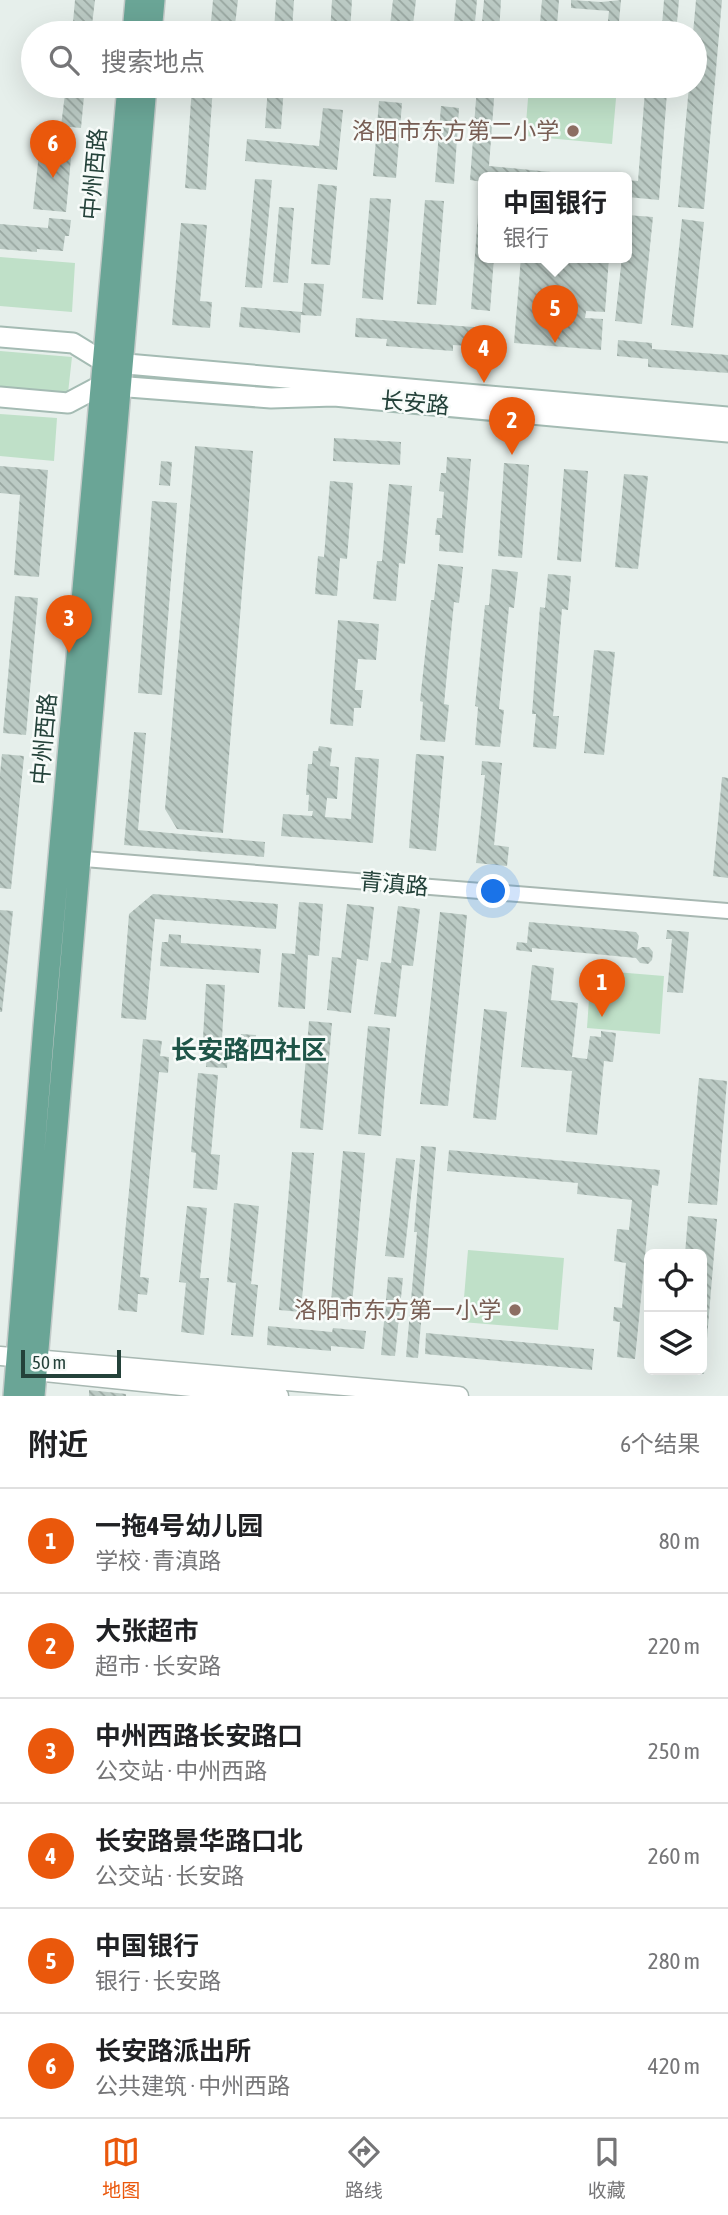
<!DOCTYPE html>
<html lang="zh">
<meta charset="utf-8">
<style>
body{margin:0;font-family:"Asap Condensed","Noto Sans SC",sans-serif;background:#f2f2f2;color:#202124}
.controls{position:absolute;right:21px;bottom:21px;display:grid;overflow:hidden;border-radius:10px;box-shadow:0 7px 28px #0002}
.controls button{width:63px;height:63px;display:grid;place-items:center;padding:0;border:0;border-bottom:2px solid #e0e0e0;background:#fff;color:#202124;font:35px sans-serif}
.scale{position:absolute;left:21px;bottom:18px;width:100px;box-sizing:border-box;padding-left:7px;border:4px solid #24423a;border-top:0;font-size:19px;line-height:24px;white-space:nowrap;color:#24423a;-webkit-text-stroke:5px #f7fbf9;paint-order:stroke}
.you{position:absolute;left:494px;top:892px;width:24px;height:24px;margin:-18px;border:5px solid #fff;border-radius:50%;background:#1a73e8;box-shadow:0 0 0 10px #1a73e833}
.badge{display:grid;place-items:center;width:46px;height:46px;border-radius:50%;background:#ea580c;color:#fff;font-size:23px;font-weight:700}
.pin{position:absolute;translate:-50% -58px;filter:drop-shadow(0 2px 4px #0008)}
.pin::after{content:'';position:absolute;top:37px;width:24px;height:21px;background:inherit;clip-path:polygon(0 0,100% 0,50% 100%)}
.popup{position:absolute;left:478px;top:172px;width:154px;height:91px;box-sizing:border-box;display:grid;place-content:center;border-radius:10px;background:#fff;filter:drop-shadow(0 2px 5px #0005);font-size:23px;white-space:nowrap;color:#757577}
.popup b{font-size:26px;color:#202124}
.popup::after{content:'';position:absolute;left:50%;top:100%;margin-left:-14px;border:14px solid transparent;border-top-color:#fff}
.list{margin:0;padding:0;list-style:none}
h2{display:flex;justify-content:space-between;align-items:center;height:91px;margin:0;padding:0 28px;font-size:30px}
h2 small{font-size:23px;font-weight:400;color:#757577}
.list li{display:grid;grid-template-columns:46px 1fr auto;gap:21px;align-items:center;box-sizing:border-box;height:105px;padding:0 28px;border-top:2px solid #e0e0e0}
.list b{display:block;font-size:26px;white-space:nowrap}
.list p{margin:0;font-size:23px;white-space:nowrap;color:#757577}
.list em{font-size:23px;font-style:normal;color:#757577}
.icon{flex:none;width:38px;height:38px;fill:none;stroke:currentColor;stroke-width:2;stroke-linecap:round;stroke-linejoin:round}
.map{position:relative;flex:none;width:728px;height:1396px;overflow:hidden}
.search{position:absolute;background:#fff;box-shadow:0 7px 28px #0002;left:21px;right:21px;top:21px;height:77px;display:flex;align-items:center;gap:18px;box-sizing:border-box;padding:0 24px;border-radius:38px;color:#757577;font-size:26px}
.sheet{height:721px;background:#fff}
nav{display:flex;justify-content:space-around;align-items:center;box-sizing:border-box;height:98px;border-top:2px solid #e0e0e0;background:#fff;font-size:19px;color:#757577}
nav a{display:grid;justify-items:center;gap:4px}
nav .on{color:#ea580c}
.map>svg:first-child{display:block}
</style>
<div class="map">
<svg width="728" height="1396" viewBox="0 0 728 1396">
<defs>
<pattern id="building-back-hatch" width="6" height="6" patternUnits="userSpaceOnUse" patternTransform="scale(1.75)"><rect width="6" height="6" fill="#bbcac4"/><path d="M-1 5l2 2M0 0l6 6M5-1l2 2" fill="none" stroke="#98a6a0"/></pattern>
</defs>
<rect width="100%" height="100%" fill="#e6efeb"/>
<path fill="#bfe0c8" d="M529 86 617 87 612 144 525 136Z
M0 257 75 263 72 312 0 306Z
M0 351 72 357 68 393 0 387Z
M0 414 57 418 54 461 0 456Z
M591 970 664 976 660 1034 587 1028Z
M468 1250 564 1258 558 1330 462 1322Z"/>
<path fill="url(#building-back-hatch)" d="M75 0H95L91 33H72Z
M213 0H238L234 33 210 32Z
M276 0H294L292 31 274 30Z
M332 0H352L350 33H330Z
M393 0H416L412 33H389Z
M456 0H477L474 33H453Z
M484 0H501L499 33H481Z
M542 0H559L557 26 607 30 609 11 571 8V0L601 2 621 0 618 33H539Z
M664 0H679L676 33H647L648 24 662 25Z
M696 0H722L704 209 678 207 689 86H695L693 33Z
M66 86H85L81 128 61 126Z
M192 86H213L206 190 185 188Z
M268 86H284L281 129 265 128Z
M326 86H346V94L326 92Z
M448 86H469V94L447 92Z
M477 86H495L489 166 581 175 580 177H483V182L470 180Z
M645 90 667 92 659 200 627 197V180L638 181Z
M379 101 402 103 396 178 373 176Z
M441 106 459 108 454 184 435 182Z
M323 108 343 110 337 170 245 161 247 139 319 146Z
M40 144 72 147 66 212 33 209Z
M255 179 272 180 262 288 245 287Z
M318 184 337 186 330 265 311 264Z
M370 198 391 199 383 300 362 298Z
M425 200 444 201 436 305 417 304Z
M479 201 483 202V257H494L490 311 471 309Z
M279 207 294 208 288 283 273 282Z
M627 215 653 217 642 324 615 321 622 257H627Z
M49 218 71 220 69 236H65L63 251 37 249V252L0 249V224L48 228Z
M682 219 704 222 693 328 671 325Z
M181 223 207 225 200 301 212 302 210 328 172 325Z
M521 257 589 263 590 257H609L605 312 586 311 585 318 603 319 601 350 514 343Z
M304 283 324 284 321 316 301 315 300 333 239 327 241 307 302 312Z
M356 318 486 328 485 347 453 345V351L386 346 387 339 355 337Z
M618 340 652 343V349L728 355V373L648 367V359L617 356Z
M334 438 401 442 400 465 333 461Z
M195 446 253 451 223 833 177 829 165 809Z
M447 457 471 459 463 553 439 551 440 535H435L437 518H442L444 492 439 491 441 473H446Z
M161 461 172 462 170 486 159 485Z
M504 463 529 465 522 558 498 556Z
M0 466 48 470 39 577 14 575 20 495 0 493Z
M564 469 588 471 581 562 557 560Z
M624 474 648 476 638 569 615 567Z
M330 481 353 483 347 559 340 558 337 596 315 594 318 556 324 557Z
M389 484 412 486 405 564 399 563 396 601 373 599 377 561H382Z
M152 501 177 503 162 695 138 693Z
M438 564 463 567 459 603 454 602 444 704 449 705 445 742 420 740 423 702 420 701 431 600H434Z
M492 569 518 572 514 608 509 607 499 709 504 710 500 747 475 745 478 707 475 706 485 605H489Z
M548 574 571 576 568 610 562 609 553 716H559L556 749 533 747 536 714H532L540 607 545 608Z
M15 596 38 598 26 735 3 733Z
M338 620 379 624 376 660 358 659 355 690H363L361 708H354L353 726 330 724Z
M594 650 615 652 604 755 584 753Z
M134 732 146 733 138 830 265 842 264 857 124 845Z
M319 746 332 748 330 766 339 767 337 799 327 798 325 817 351 819 355 757 379 759 373 843 281 836 283 814 312 816 313 811H308L309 795H306L308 764H312L313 751H318Z
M2 754 24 756 11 889 0 888V774Z
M416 754 444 756 436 851 409 848Z
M482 761 502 763 494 845 509 847 507 866 476 863 485 775H481Z
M722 777 728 778V878L713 876Z
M153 894 278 904 276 929 155 919 146 1020 121 1018 129 914Z
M299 902 323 904 319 956 308 955 305 1009 278 1007 282 953 295 954Z
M347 904 374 907 368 961 357 959 351 1013 327 1010 332 957 341 958Z
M398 906 420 909 413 966 402 965 396 1017 374 1014 381 962 391 963Z
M0 910 13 911 2 1012H0Z
M440 912 467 915 448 1106 420 1104Z
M529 922 636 932 639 936 637 950 642 947H649L653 952 652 960 648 964 640 963 636 958 532 948V952L516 950 517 942 527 943Z
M667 930 689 932 683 993 667 992 672 939H666Z
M169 934 181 935V943L261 949 259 973 160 966 162 942H168Z
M532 965 554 968 551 1000 578 1003 572 1057 587 1059 590 1036 601 1037V1031L616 1033 613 1062 604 1061 597 1135 566 1132 572 1071 521 1067Z
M206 984 225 985 222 1039H229L227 1068 206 1067 207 1038H203Z
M484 1009 507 1012 496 1120 473 1118Z
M309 1021 332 1023 323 1130 300 1128Z
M368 1026 390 1028 381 1136 358 1134Z
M241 1034 256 1035 254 1061 240 1060Z
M143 1039 162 1041 160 1056 169 1057 168 1073 159 1072 140 1277 149 1278 147 1295 138 1294 137 1312 118 1310Z
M198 1073 218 1075 211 1154 220 1155 217 1190 193 1188 196 1153 191 1152Z
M699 1078 727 1081 717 1205 688 1203Z
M421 1146 436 1147 418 1358 406 1357 417 1232H414Z
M449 1150 660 1170 658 1186 652 1185 635 1359 617 1357 620 1322 613 1321 614 1307 622 1308 626 1263 614 1261 617 1229 629 1230 632 1200 577 1194 578 1183 447 1171Z
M343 1151 365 1153 351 1317 330 1315Z
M292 1152 314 1153 301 1312 279 1310Z
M396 1158 415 1160 404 1258 385 1256Z
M234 1203 259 1206 251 1284 258 1285 253 1337 231 1335 236 1283 227 1282Z
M187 1206 207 1208 200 1278H209L204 1335 181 1332 186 1283 179 1282Z
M688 1216 717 1219 704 1374H702V1254H685Z
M388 1277 403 1278 395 1356 381 1355Z
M268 1326 332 1332 333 1328 366 1331 364 1349 331 1346V1351L267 1345Z
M426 1333 594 1349 592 1370 425 1354Z
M89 1390 126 1394V1396H89Z"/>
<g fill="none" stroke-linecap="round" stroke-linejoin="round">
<g stroke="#a8b8b2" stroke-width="18">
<path id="minor" d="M72 858 728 911"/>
</g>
<g stroke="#a8b8b2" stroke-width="21">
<path id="tertiary" d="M0 1356 459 1396
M25 1370 279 1396"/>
</g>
<g stroke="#a4bbb3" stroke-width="23">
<path id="secondary" d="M0 337 73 343 104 362 728 417
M0 397 68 403 102 385 271 398 334 396 728 432"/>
</g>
<g stroke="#c2cac8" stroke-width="24">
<path id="primary" d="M133 33 136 0
M151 33 154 0
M14 1396 44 1026 128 86
M34 1396 146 86"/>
</g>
<use href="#minor" stroke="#fff" stroke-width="14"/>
<use href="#tertiary" stroke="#fff" stroke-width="18"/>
<use href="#secondary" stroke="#fff" stroke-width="19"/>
<use href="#primary" stroke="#6aa596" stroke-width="21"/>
</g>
<g fill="#8d6e63" stroke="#f7fbf9" stroke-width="2.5">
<circle cx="573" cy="131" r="7"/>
<circle cx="515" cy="1310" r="7"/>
</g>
<g text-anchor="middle" stroke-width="5" stroke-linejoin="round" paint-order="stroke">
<g font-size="23" fill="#785e54" stroke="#f7fbf9" text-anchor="end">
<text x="559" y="139">洛阳市东方第二小学</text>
<text x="501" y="1318">洛阳市东方第一小学</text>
</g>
<g font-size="23" fill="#24423a" stroke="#f7fbf9">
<text transform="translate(94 174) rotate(-85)" y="8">中州西路</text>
<text transform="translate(415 403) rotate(5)" y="8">长安路</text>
<text transform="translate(44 739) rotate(-85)" y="8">中州西路</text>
<text transform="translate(394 884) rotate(5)" y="8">青滇路</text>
</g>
<g font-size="26" font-weight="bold" fill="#1f5548" stroke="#f7fbf9">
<text x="249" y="1059">长安路四社区</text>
</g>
</g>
</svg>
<div class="controls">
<button><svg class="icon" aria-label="locate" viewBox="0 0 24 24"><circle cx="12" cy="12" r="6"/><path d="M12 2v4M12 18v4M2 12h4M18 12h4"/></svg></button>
<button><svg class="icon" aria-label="layers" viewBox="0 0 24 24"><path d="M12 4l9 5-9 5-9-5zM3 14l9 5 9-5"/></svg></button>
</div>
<div class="scale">50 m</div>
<div class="you"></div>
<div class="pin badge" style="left:602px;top:1017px">1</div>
<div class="pin badge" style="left:512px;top:455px">2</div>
<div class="pin badge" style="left:69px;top:653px">3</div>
<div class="pin badge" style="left:484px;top:383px">4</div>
<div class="pin badge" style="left:555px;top:343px">5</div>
<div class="popup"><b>中国银行</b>银行</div>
<div class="pin badge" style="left:53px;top:178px">6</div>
<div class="search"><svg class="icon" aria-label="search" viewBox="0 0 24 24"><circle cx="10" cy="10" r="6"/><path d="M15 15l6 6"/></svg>搜索地点</div>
</div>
<section class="sheet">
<h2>附近<small>6个结果</small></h2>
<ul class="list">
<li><span class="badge">1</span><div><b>一拖4号幼儿园</b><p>学校 · 青滇路</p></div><em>80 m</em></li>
<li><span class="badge">2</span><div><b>大张超市</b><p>超市 · 长安路</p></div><em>220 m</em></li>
<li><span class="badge">3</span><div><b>中州西路长安路口</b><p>公交站 · 中州西路</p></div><em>250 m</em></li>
<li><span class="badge">4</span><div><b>长安路景华路口北</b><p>公交站 · 长安路</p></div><em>260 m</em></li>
<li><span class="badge">5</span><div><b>中国银行</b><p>银行 · 长安路</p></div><em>280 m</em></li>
<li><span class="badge">6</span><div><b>长安路派出所</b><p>公共建筑 · 中州西路</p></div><em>420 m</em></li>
</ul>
</section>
<nav>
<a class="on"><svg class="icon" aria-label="map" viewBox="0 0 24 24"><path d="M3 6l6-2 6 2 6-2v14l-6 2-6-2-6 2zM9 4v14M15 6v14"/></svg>地图</a>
<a><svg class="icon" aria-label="directions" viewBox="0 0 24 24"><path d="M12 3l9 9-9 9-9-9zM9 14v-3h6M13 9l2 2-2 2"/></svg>路线</a>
<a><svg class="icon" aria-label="saved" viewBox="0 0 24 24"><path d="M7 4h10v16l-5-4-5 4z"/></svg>收藏</a>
</nav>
